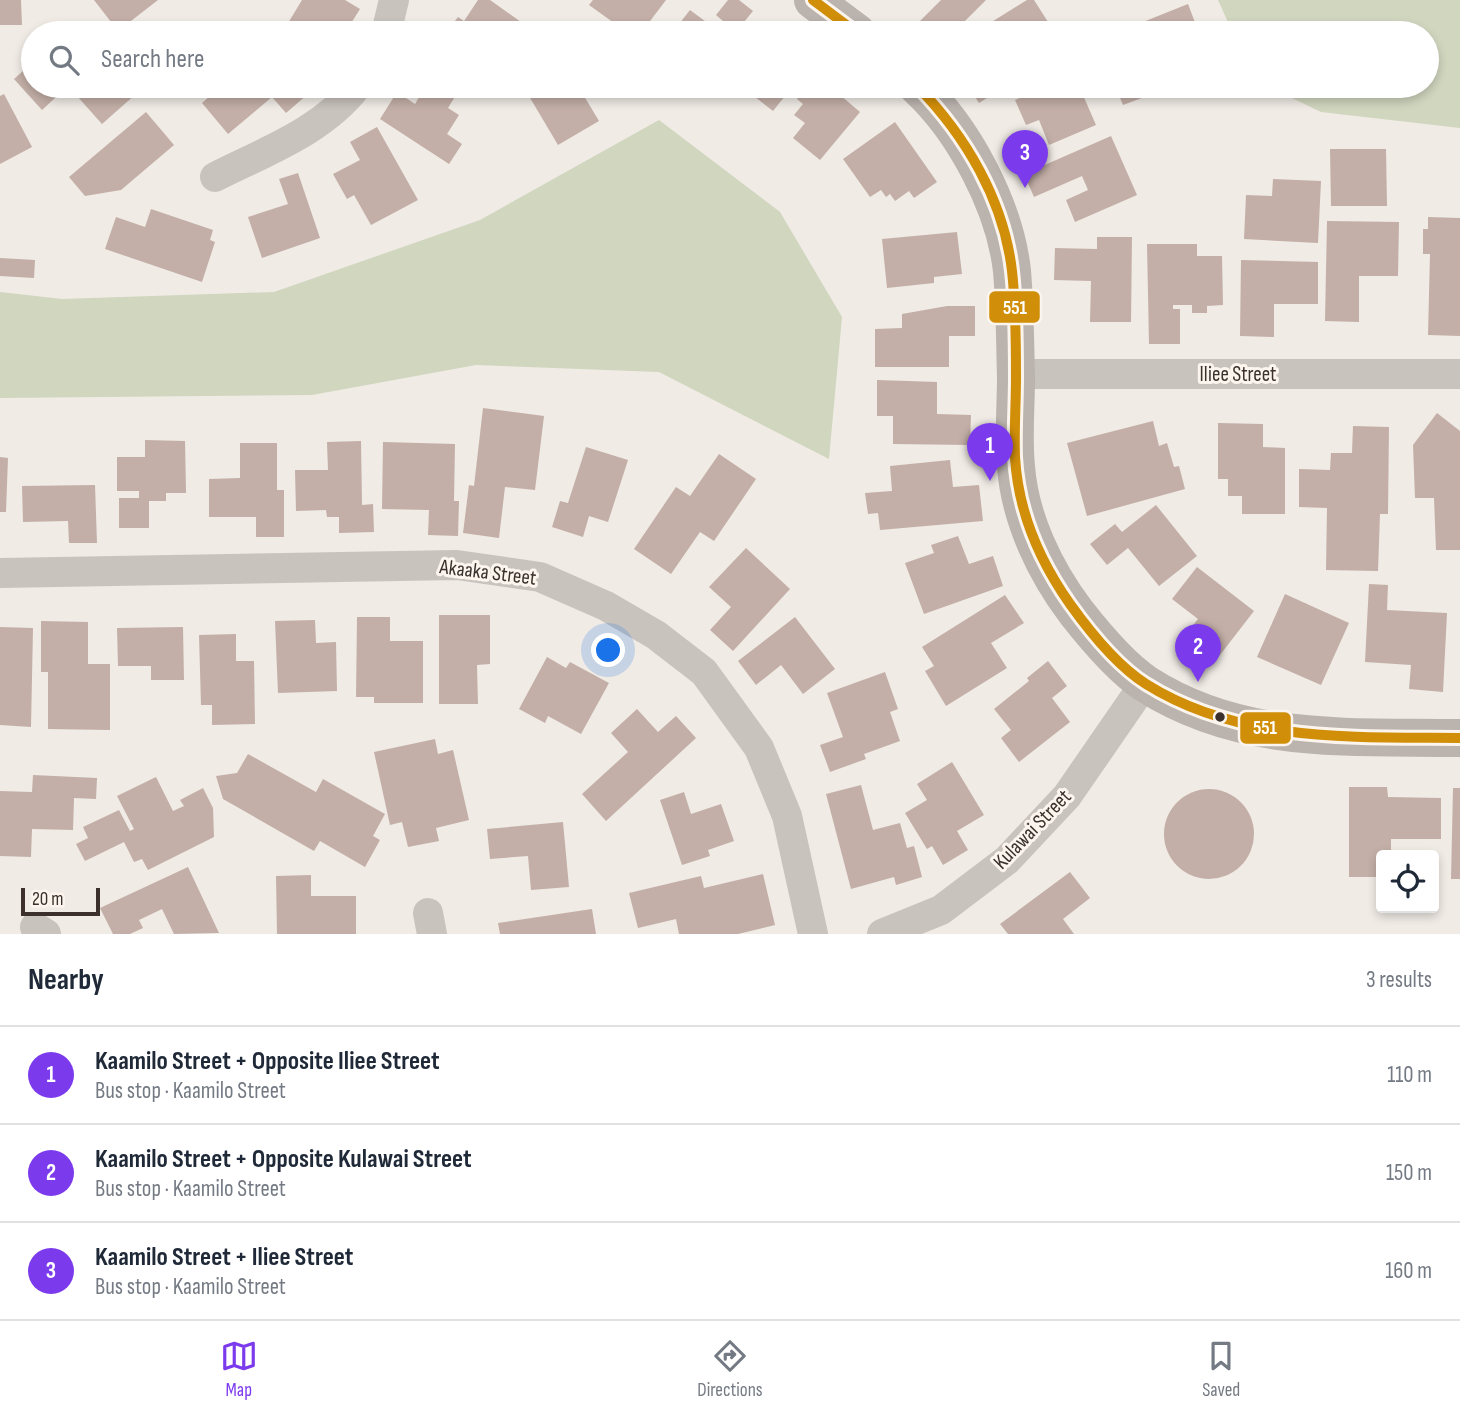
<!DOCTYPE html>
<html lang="en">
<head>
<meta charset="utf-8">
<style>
  :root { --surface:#fff; --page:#f2f2f3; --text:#1f2937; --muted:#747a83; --line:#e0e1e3; --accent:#7c3aed }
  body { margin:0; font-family:"Sofia Sans Condensed",sans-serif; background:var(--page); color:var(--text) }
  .controls { position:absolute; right:21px; bottom:21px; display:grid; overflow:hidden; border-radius:7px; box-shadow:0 4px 10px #0003 }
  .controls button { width:63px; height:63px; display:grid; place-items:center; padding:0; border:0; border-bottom:2px solid var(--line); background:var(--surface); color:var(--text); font:35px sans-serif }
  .scale { position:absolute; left:21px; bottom:18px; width:79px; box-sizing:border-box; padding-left:7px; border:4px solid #3b302b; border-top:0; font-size:19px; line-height:24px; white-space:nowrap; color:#3b302b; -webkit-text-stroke:5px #fbf5ee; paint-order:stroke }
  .you { position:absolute; left:609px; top:651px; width:24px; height:24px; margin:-18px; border:5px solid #fff; border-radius:50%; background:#1a73e8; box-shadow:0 0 0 10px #1a73e833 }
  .badge { display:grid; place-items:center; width:46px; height:46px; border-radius:50%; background:var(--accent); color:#fff; font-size:23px; font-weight:700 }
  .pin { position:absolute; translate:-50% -58px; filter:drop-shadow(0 2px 4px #0008) }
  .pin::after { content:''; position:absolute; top:37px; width:24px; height:21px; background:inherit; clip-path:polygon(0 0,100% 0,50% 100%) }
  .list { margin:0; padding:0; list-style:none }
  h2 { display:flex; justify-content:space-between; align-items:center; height:91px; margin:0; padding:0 28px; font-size:30px }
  h2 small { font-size:23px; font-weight:400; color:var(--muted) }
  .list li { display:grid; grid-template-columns:46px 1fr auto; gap:21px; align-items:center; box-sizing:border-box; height:98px; padding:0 28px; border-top:2px solid var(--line) }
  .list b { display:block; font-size:26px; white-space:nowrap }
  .list p { margin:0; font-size:23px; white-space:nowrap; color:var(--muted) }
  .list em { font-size:23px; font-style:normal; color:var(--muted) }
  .icon { flex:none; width:38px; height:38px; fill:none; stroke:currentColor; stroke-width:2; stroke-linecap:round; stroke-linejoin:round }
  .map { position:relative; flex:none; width:1460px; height:934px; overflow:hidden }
  .search { position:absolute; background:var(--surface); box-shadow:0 4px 10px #0003; left:21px; right:21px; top:21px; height:77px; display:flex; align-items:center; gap:18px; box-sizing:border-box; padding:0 24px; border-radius:38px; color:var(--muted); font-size:26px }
  .sheet { height:385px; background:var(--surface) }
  nav { display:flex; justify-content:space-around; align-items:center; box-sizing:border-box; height:98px; border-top:2px solid var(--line); background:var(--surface); font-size:19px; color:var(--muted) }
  nav a { display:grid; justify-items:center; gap:4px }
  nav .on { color:var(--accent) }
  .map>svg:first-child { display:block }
</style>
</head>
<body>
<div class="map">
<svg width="1460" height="934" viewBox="0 0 1460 934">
  <rect width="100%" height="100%" fill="#f0ebe5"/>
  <g fill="#d1d6bf">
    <polygon points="1218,0 1460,0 1460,128 1321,112 1267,86 1427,86 1427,33 1233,33"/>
    <polygon points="659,120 780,212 842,317 829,459 659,372 476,365 312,395 0,398 0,292 62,299 274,292 480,220"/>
  </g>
  <g fill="#c3afa7">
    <polygon points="0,0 21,0 22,25 0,25"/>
    <polygon points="94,0 158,0 118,31"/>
    <polygon points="302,0 345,0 360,9 345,33 282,33"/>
    <polygon points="478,0 490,0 528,27 524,33 446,33 458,17 464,21"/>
    <polygon points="593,0 666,0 641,33 628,33 589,5"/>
    <polygon points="728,0 739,0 753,11 735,33 672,33 690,10 717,30 723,21 716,15"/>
    <polygon points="941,0 986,0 953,33 915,33 911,30"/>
    <polygon points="1027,0 1034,0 1055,33 974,33"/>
    <polygon points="1188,4 1199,33 1124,33 1123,30"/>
    <polygon points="33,62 33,86 145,86 102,124 68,86 42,110 14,79"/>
    <polygon points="215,86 301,86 308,94 286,113 272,97 228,134 202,103 218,89"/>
    <polygon points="426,86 442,86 456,95 448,108 459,115 447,134 462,144 449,164 380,119 397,92 415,104"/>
    <polygon points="523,86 578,86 599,121 558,145"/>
    <polygon points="741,86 793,86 773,111"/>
    <polygon points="808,86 841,86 845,89 840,95 860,112 820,160 793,138 805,123 794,115 803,104 797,99"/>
    <polygon points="968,86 1006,86 979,103"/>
    <polygon points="1050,86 1079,86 1096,125 1049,145 1039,120 1026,125 1015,100"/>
    <polygon points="1115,86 1174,86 1123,105"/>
    <polygon points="4,94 32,147 0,164 0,96"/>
    <polygon points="146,112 174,145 121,190 85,196 69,177"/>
    <polygon points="895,122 937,182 914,198 909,191 895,201 890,194 886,197 881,190 870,197 843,159"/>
    <polygon points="377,127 418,200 371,225 354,195 347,199 333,174 360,160 350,142"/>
    <polygon points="1111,136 1137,195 1075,222 1066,200 1088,190 1082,176 1034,197 1024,174"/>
    <polygon points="1330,149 1386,149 1387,206 1331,206"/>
    <polygon points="298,173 320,238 262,258 248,217 288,204 279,179"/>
    <polygon points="1273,179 1321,181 1318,243 1244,239 1246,195 1272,196"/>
    <polygon points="151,209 213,230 210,240 215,242 202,282 105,249 116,217 145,227"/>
    <polygon points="1428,217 1460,218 1460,336 1428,335 1430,254 1423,254 1423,229 1428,229"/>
    <polygon points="1327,221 1399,222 1398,276 1359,276 1359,322 1325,321"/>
    <polygon points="957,232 962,274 934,277 934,283 887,288 882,239"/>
    <polygon points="1097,237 1132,237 1131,322 1090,322 1091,281 1054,280 1055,248 1097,249"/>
    <polygon points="1147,244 1197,244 1197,256 1222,256 1223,305 1207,306 1207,313 1192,313 1192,305 1173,305 1173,309 1180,309 1180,344 1149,344"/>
    <polygon points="0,258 35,260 34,278 0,276"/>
    <polygon points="1241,260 1318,262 1318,304 1274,304 1274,337 1240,336"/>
    <polygon points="947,306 975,306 975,336 949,336 949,367 875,367 875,329 902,328 902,314"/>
    <polygon points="877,380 937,382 937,414 971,415 970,445 893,444 893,416 877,416"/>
    <polygon points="483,408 544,416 535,490 505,487 499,538 463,533 469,485 474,486"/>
    <polygon points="1437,413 1460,431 1460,550 1436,550 1434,498 1415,498 1413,445"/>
    <polygon points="1153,421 1159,446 1167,443 1174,467 1179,466 1185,489 1087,516 1067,443"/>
    <polygon points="1218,423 1263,424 1263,447 1285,448 1285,514 1242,514 1242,496 1228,496 1228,479 1218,479"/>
    <polygon points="1353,426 1389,427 1388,514 1380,514 1378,571 1326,570 1327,508 1299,507 1299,469 1330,470 1331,453 1352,453"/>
    <polygon points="145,440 185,441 186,493 166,493 166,501 149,501 149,528 119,528 119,498 139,498 139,491 117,491 117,457 145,457"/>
    <polygon points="361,441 362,505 373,504 374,532 339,533 339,517 327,517 326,510 296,511 295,470 328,470 327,442"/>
    <polygon points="383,442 455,444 454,501 459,501 458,536 428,535 429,510 382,509"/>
    <polygon points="240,443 277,443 277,490 284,490 284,537 256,537 256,517 209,517 209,479 240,478"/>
    <polygon points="586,447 628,460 608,522 589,516 583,537 552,527 560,501 568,503"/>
    <polygon points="719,454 756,479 714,541 700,532 671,574 634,549 676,487 690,496"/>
    <polygon points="0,457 8,458 6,512 0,512"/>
    <polygon points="950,460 953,487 979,485 983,521 880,530 878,513 868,514 865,493 892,491 890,466"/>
    <polygon points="95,485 97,543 69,543 68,521 23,522 22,486"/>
    <polygon points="1156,505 1197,556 1159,586 1128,548 1107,565 1090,544 1115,524 1122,532"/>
    <polygon points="958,536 969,564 993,556 1003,586 924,614 905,563 934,553 931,545"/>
    <polygon points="746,548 790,589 733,651 710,630 731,607 709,587"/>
    <polygon points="1197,567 1254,611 1213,664 1182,639 1198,619 1172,599"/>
    <polygon points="1369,584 1388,585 1387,610 1447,613 1443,692 1409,689 1411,665 1365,662"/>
    <polygon points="1285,594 1349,623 1321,685 1257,657"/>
    <polygon points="1005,595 1024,623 991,643 1007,668 946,706 925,671 934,666 922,647"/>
    <polygon points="439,615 490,615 490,664 477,665 478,704 439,704"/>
    <polygon points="357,617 390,617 390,641 423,641 423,703 374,703 374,697 356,697"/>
    <polygon points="795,617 835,669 803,694 781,665 756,685 738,661"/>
    <polygon points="315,620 316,643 336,642 337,691 278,693 275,621"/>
    <polygon points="41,621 88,622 88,664 110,664 110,730 48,729 48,672 41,672"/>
    <polygon points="0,627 33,628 31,727 0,725"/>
    <polygon points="183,627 184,680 151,680 151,666 118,666 117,628"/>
    <polygon points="236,634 236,661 254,661 255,724 212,725 212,705 201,705 199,635"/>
    <polygon points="547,657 566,668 570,662 609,683 581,734 548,716 545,723 519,709"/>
    <polygon points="1048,661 1067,686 1052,698 1070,722 1019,762 1001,738 1011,730 994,709 1029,681 1027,678"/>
    <polygon points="885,672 898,709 890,712 900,741 864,754 866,759 830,772 820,745 843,737 827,693"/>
    <polygon points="637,709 658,732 676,716 696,738 606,821 582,794 628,752 611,733"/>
    <polygon points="435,739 438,754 453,750 469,820 436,828 439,841 408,847 402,822 390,825 374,752"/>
    <polygon points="248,754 316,792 323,779 385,814 373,836 380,840 365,867 320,841 314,851 223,799 216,776 237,773"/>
    <polygon points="952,762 984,815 957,831 968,850 943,865 932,846 927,849 905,813 927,800 917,784"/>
    <polygon points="33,775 97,778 96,799 74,798 73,830 32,829 31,857 0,856 0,791 32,792"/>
    <polygon points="156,777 173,811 184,806 180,800 203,788 213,808 214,837 148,870 142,859 134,862 124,842 85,861 76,844 88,838 83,827 119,810 130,831 134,829 117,796"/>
    <polygon points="861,785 873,830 900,823 907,848 914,846 922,877 896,885 894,877 851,889 826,794"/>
    <polygon points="1349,787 1387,787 1388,797 1441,798 1441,839 1391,839 1391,855 1381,855 1381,877 1349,877"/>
    <polygon points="1453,788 1460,788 1460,879 1451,879"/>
    <circle cx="1209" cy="834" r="45"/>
    <polygon points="684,792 691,814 721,804 734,841 708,850 710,856 682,865 660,800"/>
    <polygon points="563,822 569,887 531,890 528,856 490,859 487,829"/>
    <polygon points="188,867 219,933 174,934 162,909 139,920 143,928 130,934 113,934 100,908"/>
    <polygon points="1070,872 1090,898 1063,919 1074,934 1008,934 1000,924"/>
    <polygon points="763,874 775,925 738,934 679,934 676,919 638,928 629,893 701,876 704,888"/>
    <polygon points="311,875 311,896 356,896 356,934 277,934 276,876"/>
    <polygon points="592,909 596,934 500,934 498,923"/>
  </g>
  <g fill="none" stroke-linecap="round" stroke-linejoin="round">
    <g stroke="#c9c3be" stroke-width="30">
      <polyline points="386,33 394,0"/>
      <path d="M215,177C264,152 323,131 357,86"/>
      <polyline points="1016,374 1460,374"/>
      <polyline points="0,573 457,565 540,577 606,606 656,635 704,672 759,748 787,816 813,934"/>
      <polyline points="428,913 432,934"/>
      <polyline points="35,927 46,934"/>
      <polyline points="882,934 941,910 1007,860 1067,796 1145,683"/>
    </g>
    <g stroke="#bab3ae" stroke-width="38">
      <polyline points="813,0 857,33"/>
      <path d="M917,86C964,129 1005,207 1012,271C1015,306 1015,342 1016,377C1016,407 1013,437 1016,467C1020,519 1045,571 1076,612C1094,635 1122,668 1146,684C1243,746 1350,736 1460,738"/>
    </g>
    <g stroke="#fbf5ee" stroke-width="16">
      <g id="bus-1">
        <polyline points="813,0 857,33"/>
        <path d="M917,86C966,136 1004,201 1012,271C1016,306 1016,342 1016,377C1016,404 1014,430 1015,457C1018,510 1039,560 1070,604C1090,632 1116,665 1146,684C1240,743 1354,737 1460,738"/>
      </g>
    </g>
    <use href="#bus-1" stroke="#d18e09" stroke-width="10"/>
  </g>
  <circle fill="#3b302b" stroke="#fbf5ee" stroke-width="2.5" cx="1220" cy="717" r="6"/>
  <g text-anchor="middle" stroke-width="6" stroke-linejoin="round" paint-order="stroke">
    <g font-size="21" fill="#3b302b" stroke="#fbf5ee">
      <text x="1238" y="381">Iliee Street</text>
      <text transform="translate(488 572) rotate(7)" y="7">Akaaka Street</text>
      <text transform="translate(1032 829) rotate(-46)" y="7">Kulawai Street</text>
    </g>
  </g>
  <g stroke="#fbf5ee" stroke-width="2.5">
    <rect x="988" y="290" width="53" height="34" rx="7" fill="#d18e09"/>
    <rect x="1239" y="711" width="53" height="34" rx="7" fill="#d18e09"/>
  </g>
  <g font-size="19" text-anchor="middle" font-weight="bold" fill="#fff">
    <text x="1015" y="314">551</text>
    <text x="1265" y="734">551</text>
  </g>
</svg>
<div class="controls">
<button><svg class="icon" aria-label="locate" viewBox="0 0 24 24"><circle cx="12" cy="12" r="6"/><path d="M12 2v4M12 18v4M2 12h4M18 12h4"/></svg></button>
</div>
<div class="scale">20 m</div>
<div class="you"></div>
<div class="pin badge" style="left:990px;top:481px">1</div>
<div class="pin badge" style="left:1198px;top:682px">2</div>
<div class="pin badge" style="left:1025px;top:188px">3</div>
<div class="search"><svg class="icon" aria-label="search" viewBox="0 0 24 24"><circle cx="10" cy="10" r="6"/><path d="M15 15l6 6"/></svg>Search here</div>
</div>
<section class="sheet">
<h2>Nearby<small>3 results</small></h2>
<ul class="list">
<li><span class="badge">1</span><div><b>Kaamilo Street + Opposite Iliee Street</b><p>Bus stop · Kaamilo Street</p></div><em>110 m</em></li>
<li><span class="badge">2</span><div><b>Kaamilo Street + Opposite Kulawai Street</b><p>Bus stop · Kaamilo Street</p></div><em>150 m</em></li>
<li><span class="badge">3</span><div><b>Kaamilo Street + Iliee Street</b><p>Bus stop · Kaamilo Street</p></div><em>160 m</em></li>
</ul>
</section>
<nav>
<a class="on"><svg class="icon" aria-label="map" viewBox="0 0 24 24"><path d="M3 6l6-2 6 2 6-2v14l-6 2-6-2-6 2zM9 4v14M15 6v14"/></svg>Map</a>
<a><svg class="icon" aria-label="directions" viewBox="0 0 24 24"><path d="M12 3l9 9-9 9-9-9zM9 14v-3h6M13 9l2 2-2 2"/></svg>Directions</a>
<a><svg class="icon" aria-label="saved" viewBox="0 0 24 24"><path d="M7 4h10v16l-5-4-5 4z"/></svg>Saved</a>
</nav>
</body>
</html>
